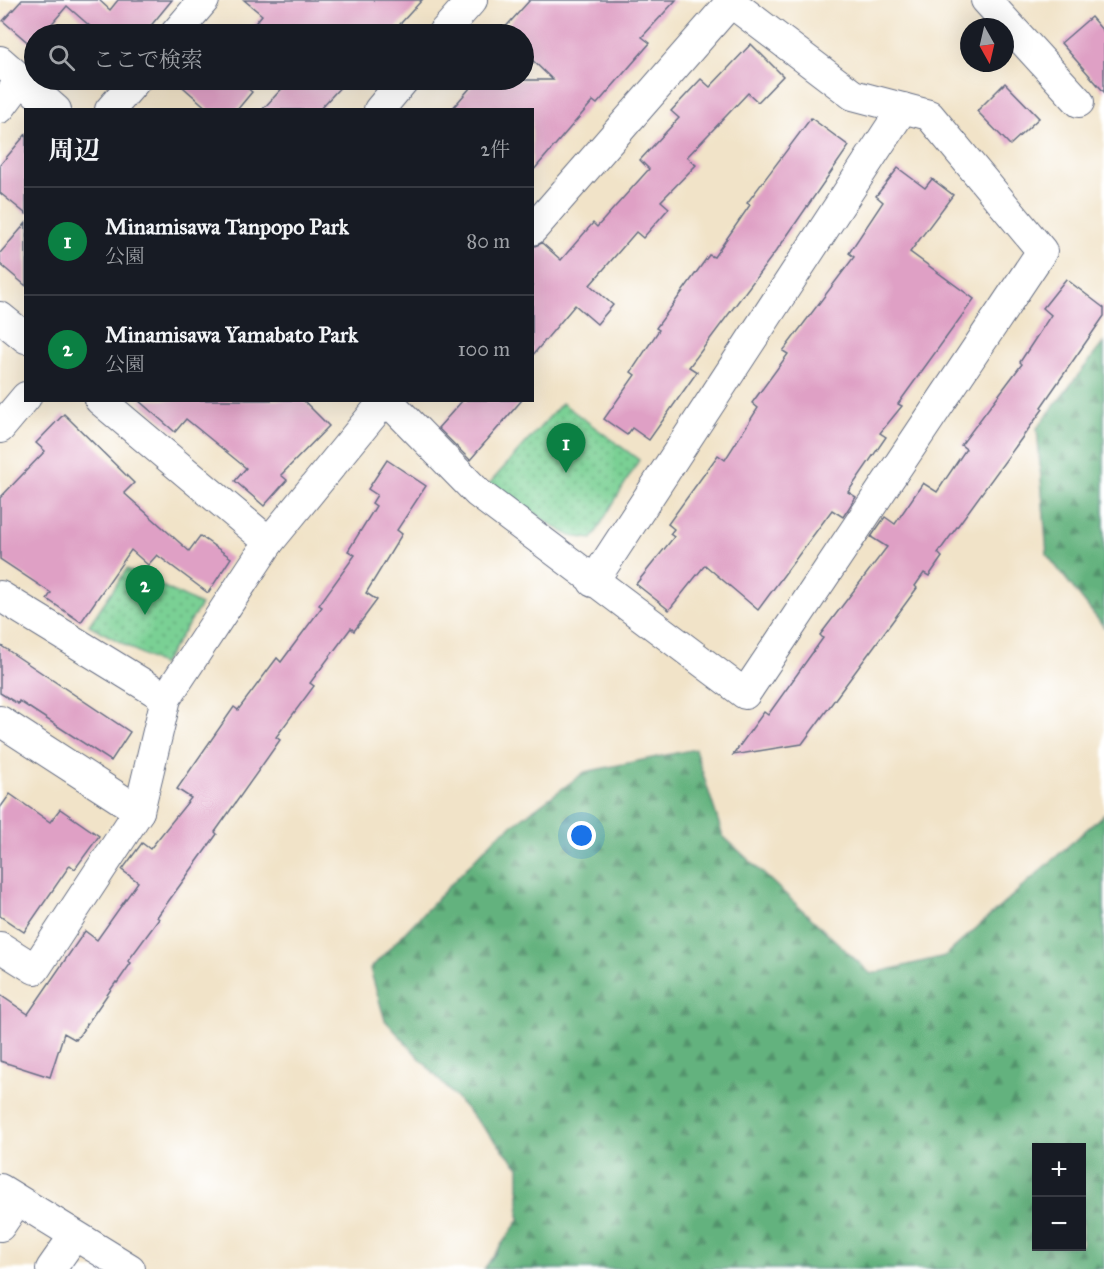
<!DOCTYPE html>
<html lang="ja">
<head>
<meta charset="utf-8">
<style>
  :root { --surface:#171b24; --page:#20242c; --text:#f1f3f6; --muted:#9ea1a6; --line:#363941; --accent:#0b8043 }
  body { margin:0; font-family:"IM FELL Great Primer","Noto Serif JP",serif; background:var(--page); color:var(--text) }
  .controls { position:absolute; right:18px; bottom:18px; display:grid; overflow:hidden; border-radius:0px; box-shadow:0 6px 24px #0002 }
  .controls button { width:54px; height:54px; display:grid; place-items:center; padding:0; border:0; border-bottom:2px solid var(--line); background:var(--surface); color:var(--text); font:30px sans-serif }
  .compass { position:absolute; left:960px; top:18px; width:54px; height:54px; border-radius:50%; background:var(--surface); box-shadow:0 6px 24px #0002; rotate:172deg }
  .you { position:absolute; left:582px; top:836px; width:21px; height:21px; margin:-15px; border:4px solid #fff; border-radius:50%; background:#1a73e8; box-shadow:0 0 0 9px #1a73e833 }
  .badge { display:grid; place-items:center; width:39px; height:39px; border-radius:50%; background:var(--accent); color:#fff; font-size:20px; font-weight:700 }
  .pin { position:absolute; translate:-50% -50px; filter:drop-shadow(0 2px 3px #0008) }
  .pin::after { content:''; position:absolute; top:32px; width:21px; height:18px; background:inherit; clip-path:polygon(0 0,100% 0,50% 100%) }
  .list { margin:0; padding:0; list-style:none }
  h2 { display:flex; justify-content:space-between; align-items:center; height:78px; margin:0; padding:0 24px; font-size:26px }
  h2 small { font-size:20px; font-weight:400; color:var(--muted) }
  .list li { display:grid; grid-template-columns:39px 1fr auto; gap:18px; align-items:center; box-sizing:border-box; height:108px; padding:0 24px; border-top:2px solid var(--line) }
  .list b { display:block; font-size:22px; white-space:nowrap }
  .list p { margin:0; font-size:20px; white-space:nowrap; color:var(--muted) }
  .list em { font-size:20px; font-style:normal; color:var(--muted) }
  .icon { flex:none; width:33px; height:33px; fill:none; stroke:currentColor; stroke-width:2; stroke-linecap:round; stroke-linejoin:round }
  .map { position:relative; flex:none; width:1104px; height:1269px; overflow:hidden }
  .search { position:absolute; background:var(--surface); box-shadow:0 6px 24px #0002; left:24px; top:24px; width:510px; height:66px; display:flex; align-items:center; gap:15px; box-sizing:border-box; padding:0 21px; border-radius:33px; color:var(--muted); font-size:22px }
  .panel { position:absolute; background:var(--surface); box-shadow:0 6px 24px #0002; left:24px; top:108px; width:510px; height:294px; border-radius:0px }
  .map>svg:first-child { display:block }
</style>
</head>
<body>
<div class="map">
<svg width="1104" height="1269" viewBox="0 0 1104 1269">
  <defs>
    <pattern id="forest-firs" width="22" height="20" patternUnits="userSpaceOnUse" patternTransform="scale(1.5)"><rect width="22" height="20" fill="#63b27e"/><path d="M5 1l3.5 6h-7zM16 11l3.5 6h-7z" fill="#51916a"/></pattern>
    <pattern id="park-dots" width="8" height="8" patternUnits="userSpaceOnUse" patternTransform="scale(1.5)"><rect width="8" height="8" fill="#7ad094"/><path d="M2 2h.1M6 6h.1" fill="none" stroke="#63a97c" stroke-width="1.8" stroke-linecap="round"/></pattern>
  </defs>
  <rect width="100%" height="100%" fill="#fff"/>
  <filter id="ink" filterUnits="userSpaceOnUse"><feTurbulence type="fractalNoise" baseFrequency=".0167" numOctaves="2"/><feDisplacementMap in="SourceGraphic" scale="12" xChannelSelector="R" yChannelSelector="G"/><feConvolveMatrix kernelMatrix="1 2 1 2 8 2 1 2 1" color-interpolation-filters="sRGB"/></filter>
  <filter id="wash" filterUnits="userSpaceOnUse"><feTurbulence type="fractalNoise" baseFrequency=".008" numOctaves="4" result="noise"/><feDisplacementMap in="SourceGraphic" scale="24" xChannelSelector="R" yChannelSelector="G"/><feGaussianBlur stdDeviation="1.35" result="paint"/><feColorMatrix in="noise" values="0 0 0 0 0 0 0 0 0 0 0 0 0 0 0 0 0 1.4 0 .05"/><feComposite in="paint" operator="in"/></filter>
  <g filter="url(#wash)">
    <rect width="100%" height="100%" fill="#f1e3c8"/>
    <g fill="url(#forest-firs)" stroke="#3f706e" stroke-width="1.5" fill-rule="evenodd">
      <polygon points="1104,342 1104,627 1047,555 1037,428"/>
      <path d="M695,749L723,836L871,974L945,956L1104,814V1269H484L519,1220V1167L385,1020L370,969L495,838L585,772ZM1036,1148H1082V1246H1036Z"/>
    </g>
    <g fill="url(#park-dots)" stroke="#4a8079" stroke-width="1.5">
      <polygon points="562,403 639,460 592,539 570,536 488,485"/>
      <polygon points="127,569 201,605 162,665 89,625"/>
    </g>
    <g id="blocks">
      <g fill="#dfa0c5">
        <polygon points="22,0 99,0 110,10 118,0 172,0 144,34 99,34 67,6 43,34 34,34 32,46 3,21"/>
        <polygon points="244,0 422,0 391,34 261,34 252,27 262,15"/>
        <polygon points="530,0 676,0 642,37 650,43 597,104 593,101 532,172 532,110 451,110 477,80 553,80 524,52 524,34 504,34 501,32"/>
        <polygon points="1091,17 1104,32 1104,92 1061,43"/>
        <polygon points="751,44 783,76 758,102 748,93 687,157 696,165 661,201 669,208 643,238 636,232 590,285 613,305 597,324 575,305 532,356 532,247 542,243 561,260 593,223 597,227 649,169 640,160 679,118 671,111 701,79 710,87"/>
        <polygon points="175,80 238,80 252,92 237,110 209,110"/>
        <polygon points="290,80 347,80 319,110 262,110"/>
        <polygon points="1005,83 1039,118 1010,145 977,111"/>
        <polygon points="811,118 849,146 782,243 689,367 697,372 649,440 632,428 627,435 604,419 635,375 631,372 659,330 656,328 709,255 714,257 750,205 747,203"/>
        <polygon points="26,134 26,214 0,193 0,165"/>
        <polygon points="898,168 925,188 932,179 953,195 910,252 974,299 898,404 902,406 880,433 886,437 848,492 856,497 843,517 832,510 758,610 705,565 669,610 636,584 674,537 670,534 674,529 668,524 718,455 725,460 758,408 752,403 788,354 783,351 854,257 849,253 883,202 876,196"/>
        <polygon points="26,223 26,286 0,264 0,253"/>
        <polygon points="1066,279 1104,308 1104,316 1041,407 1043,409 938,553 942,557 929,576 924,573 915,586 917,588 802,744 733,755 764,712 768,715 823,638 820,635 887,547 871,537 885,517 895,524 923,483 937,492 966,449 961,445 1022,364 1020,362 1051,315 1043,308"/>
        <polygon points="138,400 303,400 329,426 281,475 287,480 264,506 235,481 246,468 186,419 175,432"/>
        <polygon points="463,400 522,400 470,460 438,428"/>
        <polygon points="64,414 134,483 124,493 189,551 200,536 231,558 208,593 157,555 148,565 131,550 81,622 47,599 51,593 0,559 0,498 45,451 36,443"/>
        <polygon points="387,460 426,486 397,530 402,534 366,593 377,600 354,631 351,628 310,683 314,686 276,737 280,740 215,832 217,834 157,917 159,919 128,961 131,963 117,983 116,982 76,1040 64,1033 50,1077 0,1061 0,995 28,1014 85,931 97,940 138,882 122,870 142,843 150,849 191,798 177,789 234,707 238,710 277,658 281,662 322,607 319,605 355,555 348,551 376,506 372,503 377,495 368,489"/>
        <polygon points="0,645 130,732 111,761 19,701 18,704 0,693"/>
        <polygon points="10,794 50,822 60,809 99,836 75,869 70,865 24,932 0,916 0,808"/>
      </g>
    </g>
  </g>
  <g filter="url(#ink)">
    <use href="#blocks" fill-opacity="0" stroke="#666e83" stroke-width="1.5"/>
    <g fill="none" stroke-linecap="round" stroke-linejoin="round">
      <g stroke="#666e83" stroke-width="32">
        <g id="minor">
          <polyline points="986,0 1079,102"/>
          <polyline points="175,34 204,0"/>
          <polyline points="442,34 472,0"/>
          <polyline points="0,61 56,110"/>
          <polyline points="0,108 21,80"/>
          <polyline points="110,110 136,80"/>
          <polyline points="379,110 404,80"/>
          <polyline points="532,230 731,2"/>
          <polyline points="0,317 26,338"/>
          <polyline points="100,400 269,542"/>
          <polyline points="387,400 478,493 745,694 1042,251 929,115 853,95 728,0"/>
          <polyline points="0,428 26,397"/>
          <polyline points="593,582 903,108"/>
          <polyline points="0,596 166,698"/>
          <polyline points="0,721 139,811"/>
          <polyline points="0,947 35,969 139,811 166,698 269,542 385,400"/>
          <polyline points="0,1189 130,1269"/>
          <polyline points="0,1226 17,1201"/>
          <polyline points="51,1269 74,1236"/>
        </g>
      </g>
      <use href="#minor" stroke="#fff" stroke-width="30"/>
    </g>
  </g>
</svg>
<div class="controls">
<button>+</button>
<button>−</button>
</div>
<svg class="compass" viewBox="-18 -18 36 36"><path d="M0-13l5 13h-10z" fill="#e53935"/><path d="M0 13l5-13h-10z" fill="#9ea1a6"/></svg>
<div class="you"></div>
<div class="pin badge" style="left:566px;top:473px">1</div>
<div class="pin badge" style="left:145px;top:615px">2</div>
<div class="search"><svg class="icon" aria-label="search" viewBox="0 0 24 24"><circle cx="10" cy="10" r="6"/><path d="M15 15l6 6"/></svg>ここで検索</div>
<section class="panel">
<h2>周辺<small>2件</small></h2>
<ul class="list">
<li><span class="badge">1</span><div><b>Minamisawa Tanpopo Park</b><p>公園</p></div><em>80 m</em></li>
<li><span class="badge">2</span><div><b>Minamisawa Yamabato Park</b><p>公園</p></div><em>100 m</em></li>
</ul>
</section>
</div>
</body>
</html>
